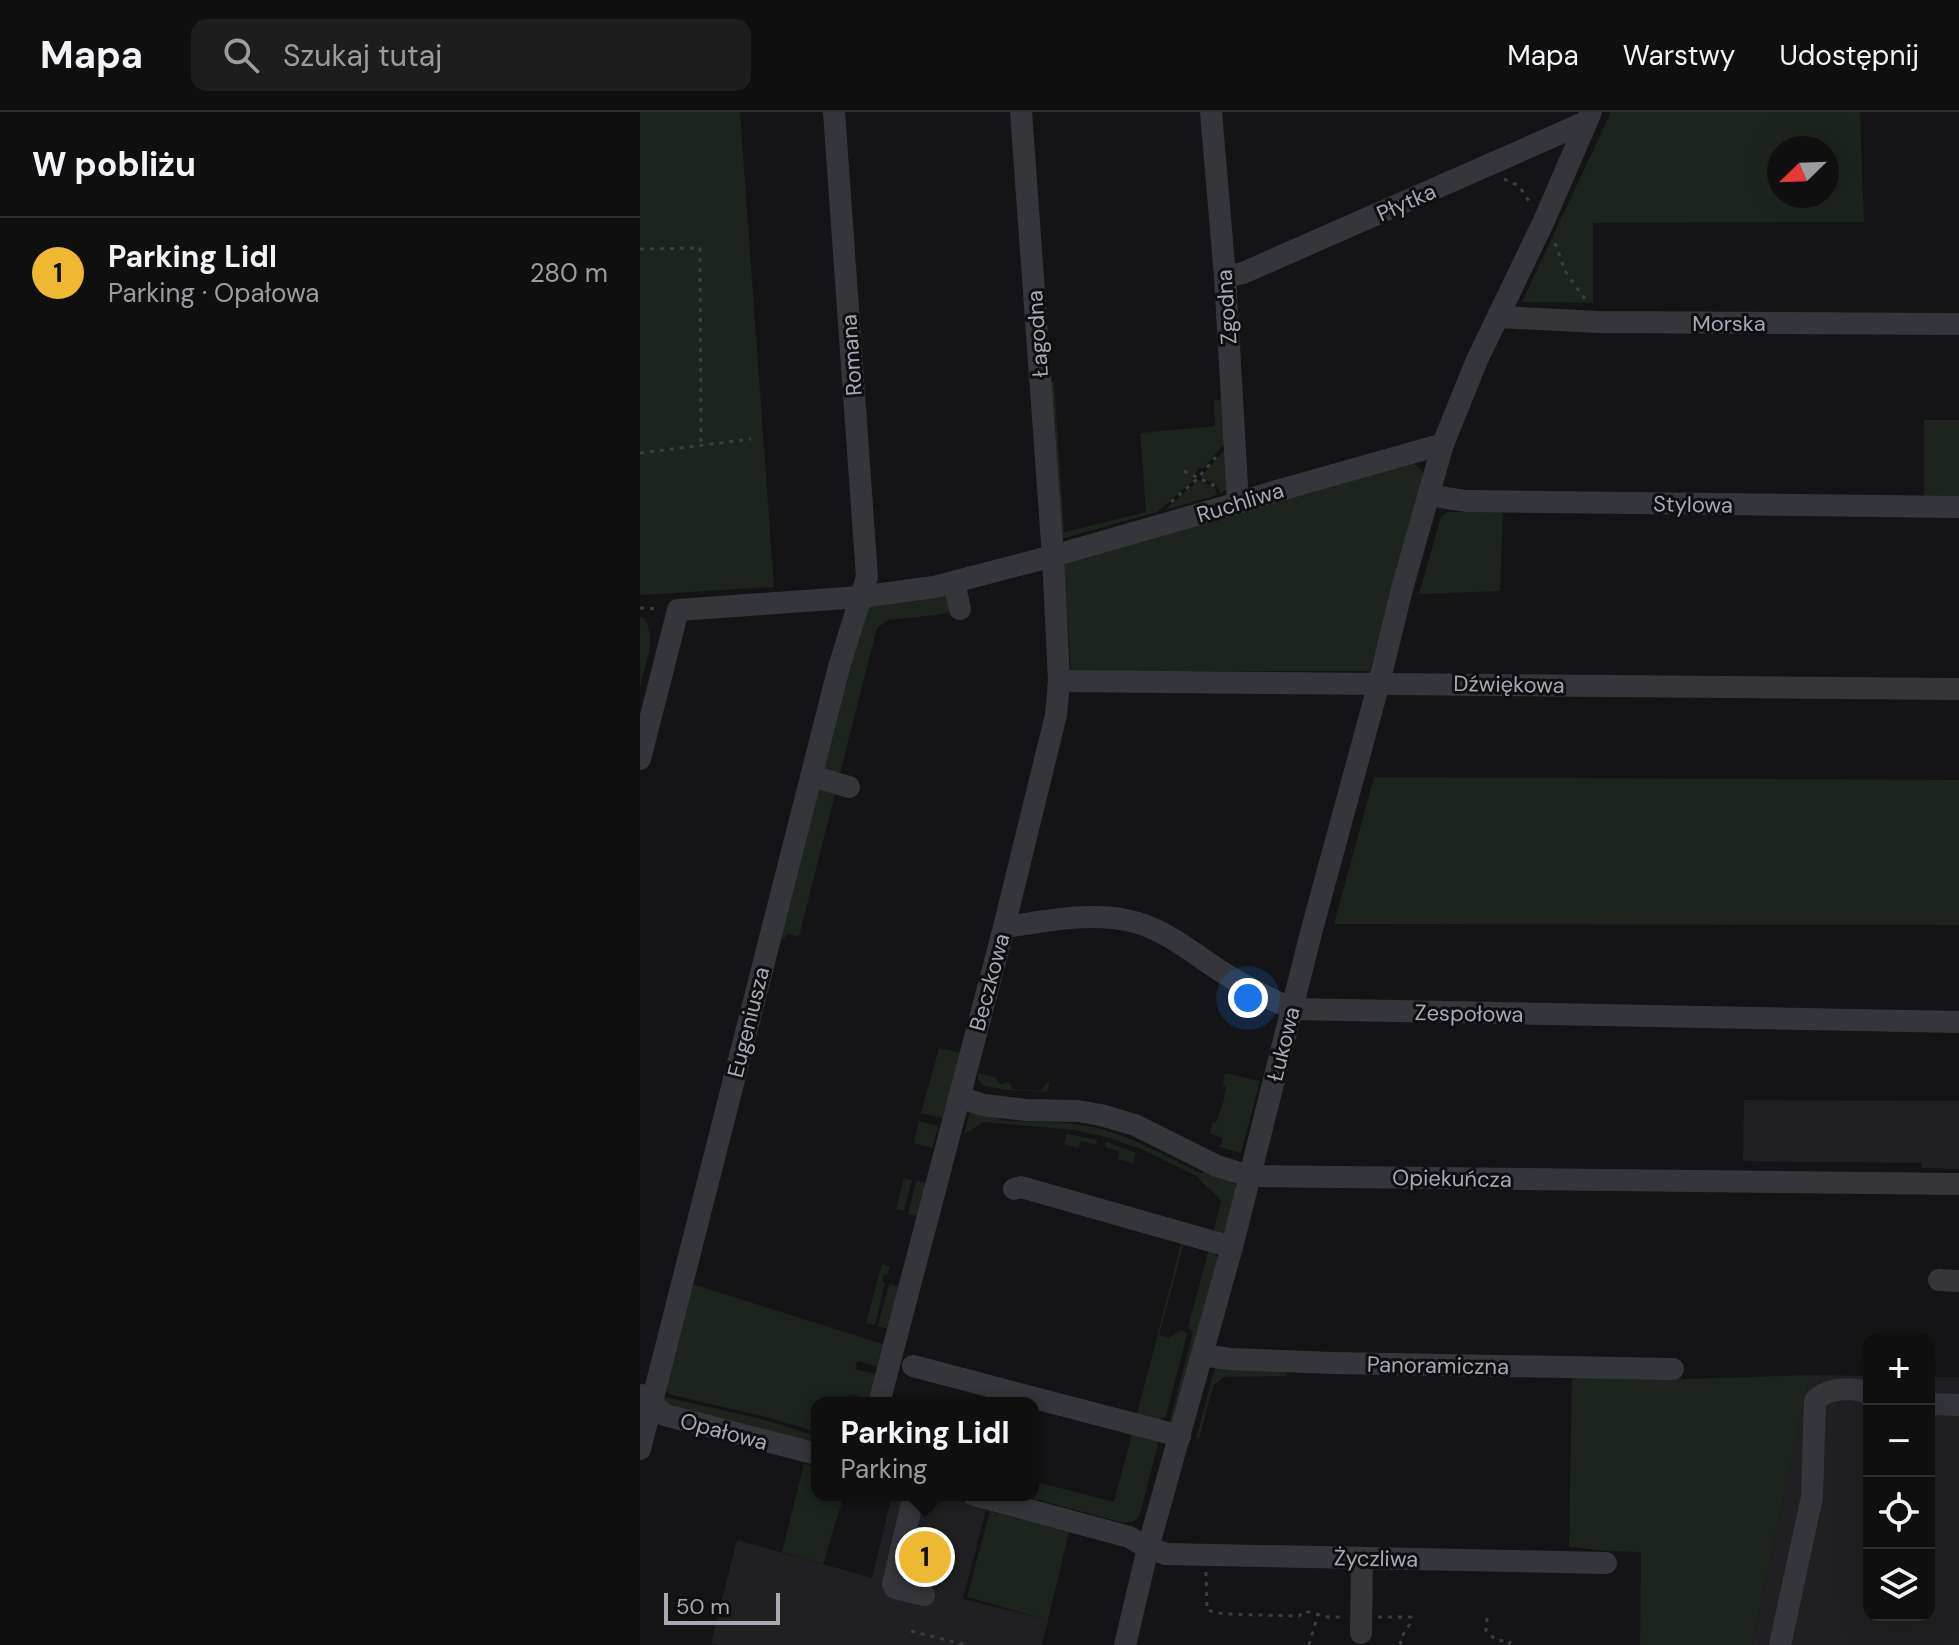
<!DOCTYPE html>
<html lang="pl">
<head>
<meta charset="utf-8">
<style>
  :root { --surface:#0f0f10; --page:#1d1d1e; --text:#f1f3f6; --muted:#9b9c9f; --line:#2f2f30; --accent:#efb833 }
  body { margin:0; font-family:"DM Sans",sans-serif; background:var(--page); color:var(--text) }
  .controls { position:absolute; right:24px; bottom:24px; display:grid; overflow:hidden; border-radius:16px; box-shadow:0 8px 32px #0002 }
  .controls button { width:72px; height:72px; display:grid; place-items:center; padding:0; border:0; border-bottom:2px solid var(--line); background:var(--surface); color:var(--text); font:40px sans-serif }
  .compass { position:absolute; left:1127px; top:24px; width:72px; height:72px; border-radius:50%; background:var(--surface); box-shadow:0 8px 32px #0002; rotate:247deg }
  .scale { position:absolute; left:24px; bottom:20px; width:116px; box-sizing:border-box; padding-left:8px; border:4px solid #a6aab6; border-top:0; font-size:22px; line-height:28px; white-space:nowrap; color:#a6aab6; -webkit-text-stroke:6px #0f0f11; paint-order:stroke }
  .you { position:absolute; left:608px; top:886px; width:28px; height:28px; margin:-20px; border:6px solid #fff; border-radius:50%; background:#1a73e8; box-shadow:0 0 0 12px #1a73e833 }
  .badge { display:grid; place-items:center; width:52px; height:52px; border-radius:50%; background:var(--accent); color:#111; font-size:26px; font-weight:700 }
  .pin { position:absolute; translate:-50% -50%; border:4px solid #fff; box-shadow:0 2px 8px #0006 }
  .popup { position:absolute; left:171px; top:1285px; width:228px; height:104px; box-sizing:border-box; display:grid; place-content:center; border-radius:16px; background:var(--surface); filter:drop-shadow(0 2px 6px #0005); font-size:26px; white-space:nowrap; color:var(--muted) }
  .popup b { font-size:30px; color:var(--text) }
  .popup::after { content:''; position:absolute; left:50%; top:100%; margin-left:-16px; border:16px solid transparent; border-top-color:var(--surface) }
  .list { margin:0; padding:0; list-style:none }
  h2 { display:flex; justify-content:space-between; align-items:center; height:104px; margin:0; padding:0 32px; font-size:34px }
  h2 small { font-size:26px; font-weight:400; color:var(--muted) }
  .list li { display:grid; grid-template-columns:52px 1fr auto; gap:24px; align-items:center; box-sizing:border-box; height:112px; padding:0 32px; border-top:2px solid var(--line) }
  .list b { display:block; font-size:30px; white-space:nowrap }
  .list p { margin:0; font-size:26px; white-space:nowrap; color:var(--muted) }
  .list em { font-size:26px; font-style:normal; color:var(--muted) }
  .icon { flex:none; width:44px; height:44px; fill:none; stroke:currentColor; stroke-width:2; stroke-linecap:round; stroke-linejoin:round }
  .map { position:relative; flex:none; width:1319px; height:1533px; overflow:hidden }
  header { display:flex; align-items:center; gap:48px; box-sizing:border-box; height:112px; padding:0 40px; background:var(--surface); border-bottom:2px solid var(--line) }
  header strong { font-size:38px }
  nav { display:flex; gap:44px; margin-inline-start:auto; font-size:28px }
  .search { width:560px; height:72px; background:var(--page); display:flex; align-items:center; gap:20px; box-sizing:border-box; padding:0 28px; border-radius:16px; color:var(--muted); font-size:30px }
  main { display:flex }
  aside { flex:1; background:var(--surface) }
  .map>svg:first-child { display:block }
</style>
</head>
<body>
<header>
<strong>Mapa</strong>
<div class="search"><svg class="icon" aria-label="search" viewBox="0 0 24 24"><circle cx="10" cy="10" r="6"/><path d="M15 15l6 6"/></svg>Szukaj tutaj</div>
<nav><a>Mapa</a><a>Warstwy</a><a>Udostępnij</a></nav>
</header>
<main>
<aside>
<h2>W pobliżu<small></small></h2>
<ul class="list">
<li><span class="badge">1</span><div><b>Parking Lidl</b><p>Parking · Opałowa</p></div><em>280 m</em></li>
</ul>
</aside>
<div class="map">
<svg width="1319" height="1533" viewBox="0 0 1319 1533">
  <rect width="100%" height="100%" fill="#141416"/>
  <g fill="#202023">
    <polygon points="1104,988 1319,989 1319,1057 1282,1056 1282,1051 1103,1049"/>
    <polygon points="1170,1263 1229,1264 1229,1503 1289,1503 1289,1265 1319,1265 1319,1533 1112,1533"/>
    <polygon points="252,1383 306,1383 346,1398 323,1487 408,1508 402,1533 80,1533 71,1531 97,1428 232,1466"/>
  </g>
  <g fill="#1c241d" fill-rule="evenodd">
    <polygon points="0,0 100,0 134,475 0,483"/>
    <path d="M971,0H1220L1224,110L953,111V191L882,190ZM1187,36V84H1139V36Z"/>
    <polygon points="407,270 414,270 424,420 506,400 500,321 575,314 574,289 579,288 581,290 584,332 563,357 560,355 552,365 554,368 517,400 421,427"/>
    <rect x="1284" y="308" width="35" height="78"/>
    <polygon points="585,337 587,377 580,382 577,373 561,365"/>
    <polygon points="773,351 782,358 783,365 730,559 431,559 423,450"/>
    <polygon points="559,368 575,376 577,383 525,398"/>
    <polygon points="807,400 863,400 860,479 779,482 801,405"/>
    <polygon points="310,478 314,499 297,503 248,508 237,516 199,665 183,659 217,513 226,497 231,494"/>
    <path d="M0,505L4,506C17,527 5,552 0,575Z"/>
    <polygon points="734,665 1319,668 1319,813 694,812"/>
    <polygon points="176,676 195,682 159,824 147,822 145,828 140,826"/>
    <polygon points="299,936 323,941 302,1006 281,1001"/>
    <polygon points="338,961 355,965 360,972 364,972 366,970 371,972 372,977 400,979 410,968 407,980 369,978 344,974 338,967"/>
    <polygon points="585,961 620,969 601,1041 576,1034 582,1033 582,1026 570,1021 573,1010 576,1010 585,984 584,983 586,974 583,973"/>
    <path d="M330,999L354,1002L360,1008C387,1011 414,1008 441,1013C485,1020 521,1042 561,1061L570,1058L592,1067L597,1076L585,1120L572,1125L581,1089C575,1079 564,1075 558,1065L503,1038L470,1026L435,1018L344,1010L324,1022Z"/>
    <polygon points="279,1009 298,1014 292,1036 274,1031"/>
    <polygon points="427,1022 457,1028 456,1033 441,1029 439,1036 424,1032"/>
    <polygon points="466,1030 496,1041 493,1051 478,1047 480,1040 465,1035"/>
    <polygon points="264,1066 272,1068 264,1099 256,1097"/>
    <polygon points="276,1069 285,1071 289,1076 281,1105 268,1102"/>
    <polygon points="542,1129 544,1130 519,1223 528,1226 542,1218 547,1222 526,1304 519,1308 497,1302"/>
    <polygon points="569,1137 575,1141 578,1147 536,1308 529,1312 553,1220 548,1215"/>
    <polygon points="242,1152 250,1154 247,1163 244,1162 242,1169 245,1171 235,1213 226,1211"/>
    <polygon points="49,1171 243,1232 237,1254 217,1249 215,1257 235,1262 229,1287 209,1282 207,1290 209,1291 177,1291 177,1320 126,1305 28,1282 26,1276"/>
    <polygon points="249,1172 259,1175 248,1217 238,1214"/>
    <polygon points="576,1252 647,1257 646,1264 584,1265 573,1274 559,1327 556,1326"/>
    <polygon points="1170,1263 1112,1533 1000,1533 1001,1440 966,1439 929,1435 932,1264 1045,1267"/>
    <polygon points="21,1284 125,1308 177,1324 177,1337 28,1296"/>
    <path d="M493,1318L520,1325L499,1405C493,1411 488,1411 480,1410L381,1383H393V1369L474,1390Z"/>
    <polygon points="164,1352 177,1355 177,1383 204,1383 183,1452 142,1440"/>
    <polygon points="350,1399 429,1420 408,1508 327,1485"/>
  </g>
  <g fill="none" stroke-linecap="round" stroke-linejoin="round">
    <g stroke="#3b3d42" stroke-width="3" stroke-dasharray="4 6" stroke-linecap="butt">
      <polyline points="864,67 879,74 892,94"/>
      <polyline points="915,131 925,159 947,190"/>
      <polyline points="0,137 60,136 61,333"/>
      <polyline points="0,341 111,327"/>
      <polyline points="544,359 575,374 577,376"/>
      <polyline points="531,390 556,368 576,345"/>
      <polyline points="0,496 18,497"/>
      <polyline points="566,1460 567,1498 584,1502 659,1504 664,1499 688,1505 702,1505"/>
      <polyline points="738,1505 771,1505 770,1512 760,1527 761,1533"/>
      <polyline points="847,1506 846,1519 856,1528 870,1530 869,1533"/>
      <polyline points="271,1519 326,1533"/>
      <polyline points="669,1533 678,1502"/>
    </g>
    <g stroke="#35363b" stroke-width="22">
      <polyline points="571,0 585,165 598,391"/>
      <polyline points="585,165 603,161 946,10"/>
      <polyline points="859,205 958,210 1319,212"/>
      <polyline points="788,383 826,389 1319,395"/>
      <polyline points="314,471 320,497"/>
      <polyline points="419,569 1319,577"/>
      <polyline points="0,647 38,498 220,485 294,475 413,444 598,391 633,380 803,332"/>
      <polyline points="172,664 209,675"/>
      <path d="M364,815C403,810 446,800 486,808C523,815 551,840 582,860C604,874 628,886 652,897L1319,910"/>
      <polyline points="319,985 343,993 386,998 438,999 461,1003 495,1013 577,1054 610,1064 1319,1072"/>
      <polyline points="374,1077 381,1075 592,1135"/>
      <polyline points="1299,1168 1319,1169"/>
      <polyline points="562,1243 590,1247 693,1251 1033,1257"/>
      <polyline points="273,1254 540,1324"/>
      <polyline points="3,1283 25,1303 177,1342"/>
      <polyline points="239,1291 364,815 416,603 419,569 413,444 381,0"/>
      <polyline points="1289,1292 1319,1293"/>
      <polyline points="0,1337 199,555 227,465 194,0"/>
      <polyline points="274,1383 253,1472 255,1476 284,1483"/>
      <polyline points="334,1383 489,1425 508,1436 526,1442 966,1451"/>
      <polyline points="721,1521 722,1446"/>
      <polyline points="485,1533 508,1436 592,1135 672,817 739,571 762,477 803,332 837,248 903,111 951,0"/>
      <path d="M1140,1533L1172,1385L1175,1289C1186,1276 1215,1274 1229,1282"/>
    </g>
  </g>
  <g text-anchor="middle" stroke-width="6" stroke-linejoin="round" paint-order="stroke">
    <g font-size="22" fill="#a6aab6" stroke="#0f0f11">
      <text transform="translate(766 90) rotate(-24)" y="8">Płytka</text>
      <text transform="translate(586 195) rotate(-94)" y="8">Zgodna</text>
      <text x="1089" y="219">Morska</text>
      <text transform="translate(397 222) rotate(-94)" y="8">Łagodna</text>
      <text transform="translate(211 243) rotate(-94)" y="8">Romana</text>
      <text transform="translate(600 390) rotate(-17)" y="8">Ruchliwa</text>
      <text transform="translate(1053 392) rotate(1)" y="8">Stylowa</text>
      <text transform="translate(869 572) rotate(1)" y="8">Dźwiękowa</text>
      <text transform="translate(349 870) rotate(-75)" y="8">Beczkowa</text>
      <text transform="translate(829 901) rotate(1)" y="8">Zespołowa</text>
      <text transform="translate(108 910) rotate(-76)" y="8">Eugeniusza</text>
      <text transform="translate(643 932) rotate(-76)" y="8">Łukowa</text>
      <text transform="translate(812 1066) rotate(1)" y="8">Opiekuńcza</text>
      <text transform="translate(798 1253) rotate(1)" y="8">Panoramiczna</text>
      <text transform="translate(84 1319) rotate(15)" y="8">Opałowa</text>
      <text transform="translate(736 1446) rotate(1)" y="8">Życzliwa</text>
    </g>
  </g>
</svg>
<div class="controls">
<button>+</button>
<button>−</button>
<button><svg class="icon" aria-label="locate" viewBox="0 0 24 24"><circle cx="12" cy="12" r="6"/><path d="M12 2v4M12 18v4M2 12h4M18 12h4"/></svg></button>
<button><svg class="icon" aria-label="layers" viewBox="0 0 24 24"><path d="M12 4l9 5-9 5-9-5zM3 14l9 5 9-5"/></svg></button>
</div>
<svg class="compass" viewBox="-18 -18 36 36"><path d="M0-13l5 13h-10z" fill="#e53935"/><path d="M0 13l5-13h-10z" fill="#9b9c9f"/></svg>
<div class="scale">50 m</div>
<div class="you"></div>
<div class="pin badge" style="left:285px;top:1445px">1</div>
<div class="popup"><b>Parking Lidl</b>Parking</div>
</div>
</main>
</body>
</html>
